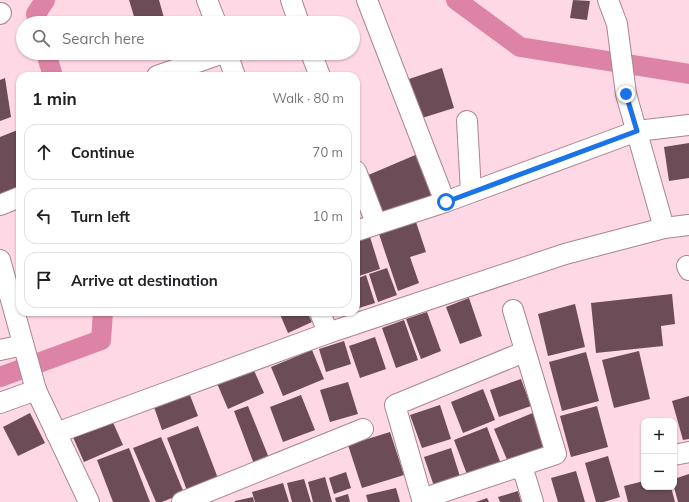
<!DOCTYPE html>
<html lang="en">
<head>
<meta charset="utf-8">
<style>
  :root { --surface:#fff; --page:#f6f6f6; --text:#202124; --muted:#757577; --line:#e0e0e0 }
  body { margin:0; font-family:Mulish,sans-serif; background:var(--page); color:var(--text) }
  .controls { position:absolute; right:12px; bottom:12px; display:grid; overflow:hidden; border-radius:8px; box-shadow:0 1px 3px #0004 }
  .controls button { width:36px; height:36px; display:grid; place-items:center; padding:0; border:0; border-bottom:1px solid var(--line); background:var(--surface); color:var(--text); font:20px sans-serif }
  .stop { position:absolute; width:12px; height:12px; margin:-9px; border:3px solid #1a73e8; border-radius:50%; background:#fff }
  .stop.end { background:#1a73e8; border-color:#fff; box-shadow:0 1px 4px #0008 }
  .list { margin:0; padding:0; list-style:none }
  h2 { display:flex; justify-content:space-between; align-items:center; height:52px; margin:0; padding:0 16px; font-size:17px }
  h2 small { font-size:13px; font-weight:400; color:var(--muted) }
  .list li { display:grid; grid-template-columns:26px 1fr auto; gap:12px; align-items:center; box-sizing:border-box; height:56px; margin:0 8px 8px; padding:0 8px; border:1px solid var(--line); border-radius:12px }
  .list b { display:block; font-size:15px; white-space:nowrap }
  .list em { font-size:13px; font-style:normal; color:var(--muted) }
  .icon { flex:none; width:22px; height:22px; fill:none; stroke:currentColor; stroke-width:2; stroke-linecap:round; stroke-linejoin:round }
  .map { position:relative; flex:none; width:689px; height:502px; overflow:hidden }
  .search { position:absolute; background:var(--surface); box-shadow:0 1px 3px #0004; left:16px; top:16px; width:344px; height:44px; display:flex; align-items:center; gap:10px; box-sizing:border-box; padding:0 14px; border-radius:22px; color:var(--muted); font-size:15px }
  .panel { position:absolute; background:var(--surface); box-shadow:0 1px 3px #0004; left:16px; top:72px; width:344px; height:244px; border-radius:12px }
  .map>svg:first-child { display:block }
</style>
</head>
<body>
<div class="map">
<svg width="689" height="502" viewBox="0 0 689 502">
  <rect width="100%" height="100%" fill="#fed8e4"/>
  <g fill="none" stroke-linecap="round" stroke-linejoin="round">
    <g stroke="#dd83a5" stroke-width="20">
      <polyline points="456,0 520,47 689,74"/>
      <polyline points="39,23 36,14 45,0"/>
      <polyline points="46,53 53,76"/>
      <polyline points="0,377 101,340 103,312"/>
    </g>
  </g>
  <g fill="#6b4c57">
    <polygon points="129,0 159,0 164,18 149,23 136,23"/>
    <polygon points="573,0 590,1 587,20 570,18"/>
    <polygon points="203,16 206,23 185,23"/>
    <polygon points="442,68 454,108 422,118 409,79"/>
    <polygon points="5,78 11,117 0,121 0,80"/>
    <polygon points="20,129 20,191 0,199 0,137"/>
    <polygon points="689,143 689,178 669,181 664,147"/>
    <polygon points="420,153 437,194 383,217 366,176"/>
    <polygon points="416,222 426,252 410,257 419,283 398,291 379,234"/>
    <polygon points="370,237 380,269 356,277 356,242"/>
    <polygon points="387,268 397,295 378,302 369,274"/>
    <polygon points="366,275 375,303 356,309 356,279"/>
    <polygon points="672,294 675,324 661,326 663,346 596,353 591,303"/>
    <polygon points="469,298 482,336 460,344 446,307"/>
    <polygon points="575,304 585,347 548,356 538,314"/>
    <polygon points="279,312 307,312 312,322 288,333"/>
    <polygon points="427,312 441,351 421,359 406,319"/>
    <polygon points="404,320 418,360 396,368 382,328"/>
    <polygon points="375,337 386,369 360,378 349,346"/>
    <polygon points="344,341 351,364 326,372 319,349"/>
    <polygon points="312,350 324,379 283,396 271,367"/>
    <polygon points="639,351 650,399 614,408 602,360"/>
    <polygon points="586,352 599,401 562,411 549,362"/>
    <polygon points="252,366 264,393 228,409 216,381"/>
    <polygon points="521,379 531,406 499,417 490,390"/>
    <polygon points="348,382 358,414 330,422 320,390"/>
    <polygon points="483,389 495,420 463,433 451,402"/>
    <polygon points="188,390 198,416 162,430 153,404"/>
    <polygon points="301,395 315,430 283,442 270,407"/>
    <polygon points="689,396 689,439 683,440 672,401"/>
    <polygon points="440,405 451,439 422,448 410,415"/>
    <polygon points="248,406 269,458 254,464 234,411"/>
    <polygon points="597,406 608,447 571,457 560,416"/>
    <polygon points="535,412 549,446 508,462 494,429"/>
    <polygon points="30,413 45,443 18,456 3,427"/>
    <polygon points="111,418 123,445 84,462 72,435"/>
    <polygon points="198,426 219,481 188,493 167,438"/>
    <polygon points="487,427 501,464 468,477 454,440"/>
    <polygon points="390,432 404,475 362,488 348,445"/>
    <polygon points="161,437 184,493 162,502 156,502 133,448"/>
    <polygon points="129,448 150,502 113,502 97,460"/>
    <polygon points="451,448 462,483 436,492 424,457"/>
    <polygon points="608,456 620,497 604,502 596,502 585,463"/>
    <polygon points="576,471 585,502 558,502 551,478"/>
    <polygon points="346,472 351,488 334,494 329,478"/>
    <polygon points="689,474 689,502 678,502 674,487 674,479"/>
    <polygon points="325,477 332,502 313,502 308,482"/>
    <polygon points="304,479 311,502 292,502 287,483"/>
    <polygon points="644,481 644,487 671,487 675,502 628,502 624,486"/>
    <polygon points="283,483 289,502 255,502 252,492"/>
    <polygon points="396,488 400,502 368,502 366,495"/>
    <polygon points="518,491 521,502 500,502 498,497"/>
    <polygon points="348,494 350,502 336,502 335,498"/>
    <polygon points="253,497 254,502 235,502 235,501"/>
    <polygon points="487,498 489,502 476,502"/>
  </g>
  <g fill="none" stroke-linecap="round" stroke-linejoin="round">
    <g stroke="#a88691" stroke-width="22">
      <g id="minor">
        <polyline points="207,0 216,23"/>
        <polyline points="291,0 299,23"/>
        <polyline points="367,0 445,202"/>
        <polyline points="608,0 617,24 626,94 664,228"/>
        <polyline points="0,14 1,13"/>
        <polyline points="227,53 235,76"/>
        <polyline points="311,53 320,76"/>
        <polyline points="157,76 223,53"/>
        <polyline points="467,121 471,192"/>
        <polyline points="356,171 376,223"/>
        <polyline points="0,205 20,197"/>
        <polyline points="356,231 445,202 637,131 689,125"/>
        <polyline points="0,260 36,390 89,502"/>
        <polyline points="687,266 689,270"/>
        <polyline points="513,310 556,454 422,499 395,405 524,352"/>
        <polyline points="320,312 328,333"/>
        <polyline points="0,350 23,345"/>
        <polyline points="0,403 36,390"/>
        <polyline points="56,433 328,333 565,254 664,228 689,225"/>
        <polyline points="674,455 689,452"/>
        <polyline points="522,466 533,502"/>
        <polyline points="182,502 363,429"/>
      </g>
    </g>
    <use href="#minor" stroke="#fff" stroke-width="20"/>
  </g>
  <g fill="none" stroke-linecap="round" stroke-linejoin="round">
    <polyline stroke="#1a73e8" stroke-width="5" points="446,202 637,131 626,94"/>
  </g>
</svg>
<div class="controls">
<button>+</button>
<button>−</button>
</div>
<div class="stop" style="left:446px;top:202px"></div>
<div class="stop end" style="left:626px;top:94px"></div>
<div class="search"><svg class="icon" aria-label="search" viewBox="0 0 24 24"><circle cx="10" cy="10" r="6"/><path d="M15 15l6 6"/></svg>Search here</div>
<section class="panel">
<h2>1 min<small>Walk · 80 m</small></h2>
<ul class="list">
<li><svg class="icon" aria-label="ahead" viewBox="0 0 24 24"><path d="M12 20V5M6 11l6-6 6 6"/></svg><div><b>Continue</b></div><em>70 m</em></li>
<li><svg class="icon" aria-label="left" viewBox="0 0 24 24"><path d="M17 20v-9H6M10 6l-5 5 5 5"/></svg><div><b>Turn left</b></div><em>10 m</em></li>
<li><svg class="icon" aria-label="arrive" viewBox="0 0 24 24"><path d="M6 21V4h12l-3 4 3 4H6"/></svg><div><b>Arrive at destination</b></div></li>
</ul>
</section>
</div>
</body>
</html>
